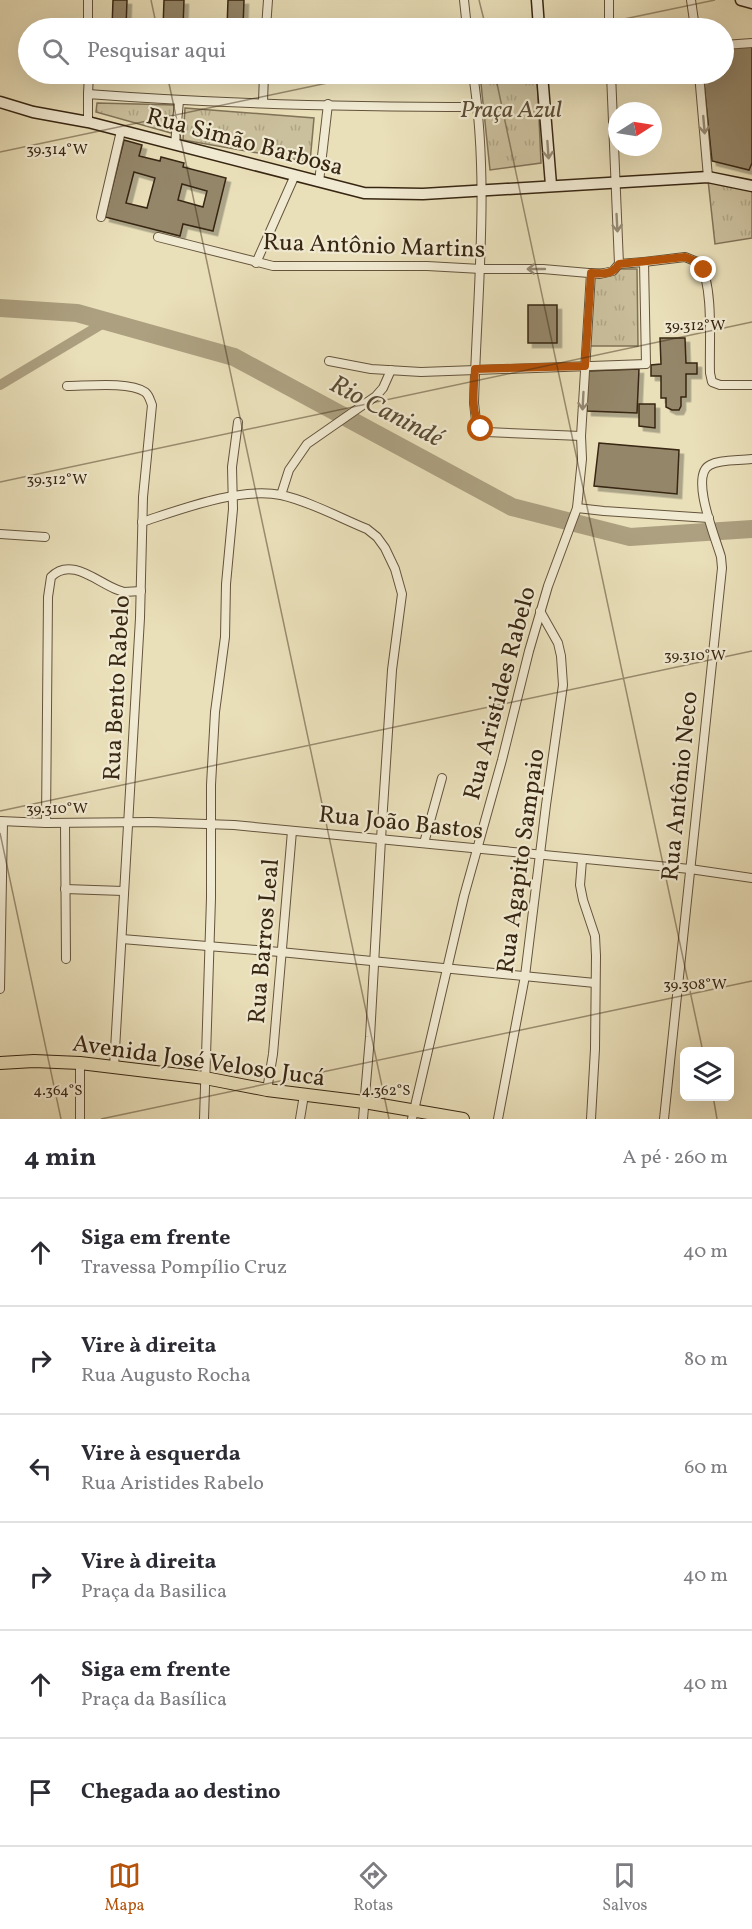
<!DOCTYPE html>
<html lang="pt">
<head>
<meta charset="utf-8">
<style>
  :root { --surface:#fff; --page:#f7f7f7; --text:#2b2b33; --muted:#7c7c81; --line:#e1e1e2; --accent:#b45309 }
  body { margin:0; font-family:Vollkorn,serif; background:var(--page); color:var(--text) }
  .controls { position:absolute; right:18px; bottom:18px; display:grid; overflow:hidden; border-radius:9px; box-shadow:0 6px 24px #0002 }
  .controls button { width:54px; height:54px; display:grid; place-items:center; padding:0; border:0; border-bottom:2px solid var(--line); background:var(--surface); color:var(--text); font:30px sans-serif }
  .compass { position:absolute; left:608px; top:102px; width:54px; height:54px; border-radius:50%; background:var(--surface); box-shadow:0 6px 24px #0002; rotate:78deg }
  .stop { position:absolute; width:18px; height:18px; margin:-14px; border:4px solid #b45309; border-radius:50%; background:#fff }
  .stop.end { background:#b45309; border-color:#fff; box-shadow:0 2px 6px #0008 }
  .list { margin:0; padding:0; list-style:none }
  h2 { display:flex; justify-content:space-between; align-items:center; height:78px; margin:0; padding:0 24px; font-size:26px }
  h2 small { font-size:20px; font-weight:400; color:var(--muted) }
  .list li { display:grid; grid-template-columns:39px 1fr auto; gap:18px; align-items:center; box-sizing:border-box; height:108px; padding:0 24px; border-top:2px solid var(--line) }
  .list b { display:block; font-size:22px; white-space:nowrap }
  .list p { margin:0; font-size:20px; white-space:nowrap; color:var(--muted) }
  .list em { font-size:20px; font-style:normal; color:var(--muted) }
  .icon { flex:none; width:33px; height:33px; fill:none; stroke:currentColor; stroke-width:2; stroke-linecap:round; stroke-linejoin:round }
  .map { position:relative; flex:none; width:752px; height:1119px; overflow:hidden }
  .search { position:absolute; background:var(--surface); box-shadow:0 6px 24px #0002; left:18px; right:18px; top:18px; height:66px; display:flex; align-items:center; gap:15px; box-sizing:border-box; padding:0 21px; border-radius:33px; color:var(--muted); font-size:22px }
  .sheet { height:726px; background:var(--surface) }
  nav { display:flex; justify-content:space-around; align-items:center; box-sizing:border-box; height:84px; border-top:2px solid var(--line); background:var(--surface); font-size:16px; color:var(--muted) }
  nav a { display:grid; justify-items:center; gap:3px }
  nav .on { color:var(--accent) }
  .map>svg:first-child { display:block }
</style>
</head>
<body>
<div class="map">
<svg width="752" height="1119" viewBox="0 0 752 1119">
  <defs>
    <pattern id="grass-tufts" width="24" height="20" patternUnits="userSpaceOnUse" patternTransform="scale(1.5)"><rect width="24" height="20" fill="#cbc09d"/><path d="M3 7l-1-3M5 7V3M7 7l1-3M15 17l-1-3M17 17v-4M19 17l1-3" fill="none" stroke="#afa586"/></pattern>
    <filter id="shadow"><feDropShadow dx="4.5" dy="4.5" stdDeviation="0" flood-color="#0004"/></filter>
  </defs>
  <rect width="100%" height="100%" fill="#e9dfb9"/>
  <filter id="stains"><feTurbulence type="fractalNoise" baseFrequency=".00333" numOctaves="4"/><feColorMatrix values="0 0 0 0 .2 0 0 0 0 .09 0 0 0 0 .02 0 0 0 .5 -.17"/></filter>
  <radialGradient id="worn" r=".72"><stop offset=".6" stop-color="#630" stop-opacity="0"/><stop offset="1" stop-color="#630" stop-opacity=".3"/></radialGradient>
  <g fill="url(#grass-tufts)" stroke="#817358" stroke-width="1.5">
    <polygon points="480,74 537,74 541,163 490,170"/>
    <polygon points="97,103 175,105 171,133 96,112"/>
    <polygon points="185,108 314,118 310,162 183,140"/>
    <polygon points="708,180 752,188 752,238 715,244"/>
    <polygon points="588,269 637,269 638,346 588,346"/>
  </g>
  <g fill="none" stroke-linecap="round" stroke-linejoin="round">
    <polyline stroke="#aca080" stroke-width="10" points="0,385 107,321"/>
    <polyline stroke="#aca080" stroke-width="18" points="0,308 77,313 234,357 512,507 630,537 752,529"/>
  </g>
  <g fill="#948669" stroke="#372612" stroke-width="1.5" fill-rule="evenodd" filter="url(#shadow)">
    <polygon points="113,0 127,0 126,28 112,28"/>
    <polygon points="164,0 184,0 183,28 163,28"/>
    <polygon points="228,0 244,0 243,28 227,28"/>
    <polygon points="752,47 752,163 749,170 712,161 703,74 724,74 724,48"/>
    <path d="M124,140L142,145L139,156L160,161L161,157L184,163L183,167L226,178L213,231L183,224L180,236L105,217ZM134,172L155,178L147,208L126,203ZM182,184L207,191L203,207L178,200Z"/>
    <rect x="528" y="305" width="29" height="38"/>
    <polygon points="660,338 685,338 686,363 697,363 697,374 686,374 686,397 681,397 681,406 679,410 672,410 666,407 666,398 661,398 661,376 651,376 651,365 661,364"/>
    <polygon points="639,369 637,413 587,411 587,371"/>
    <polygon points="639,404 655,404 655,428 639,426"/>
    <polygon points="599,443 679,450 677,494 594,486"/>
  </g>
  <g fill="none" stroke-linecap="round" stroke-linejoin="round">
    <g stroke="#64543c" stroke-width="10">
      <g id="street">
        <polyline points="88,0 88,28"/>
        <polyline points="464,0 467,28"/>
        <polyline points="609,0 609,28"/>
        <polyline points="691,0 695,28"/>
        <polyline points="266,28 268,0"/>
        <polyline points="724,45 752,43"/>
        <path d="M473,74C490,183 477,293 474,403L476,421L486,432L581,436"/>
        <polyline points="611,74 619,264"/>
        <polyline points="699,74 708,177"/>
        <polyline points="88,94 89,74"/>
        <polyline points="263,102 264,74"/>
        <path d="M88,122V94C218,104 348,107 478,107"/>
        <polyline points="175,144 179,101"/>
        <polyline points="319,182 328,104"/>
        <polyline points="101,217 121,131"/>
        <polyline points="158,237 273,266 427,266 481,269 543,269 600,274 613,271 619,264 644,262"/>
        <polyline points="256,263 295,175"/>
        <path d="M329,361L371,369L421,372L646,364L644,262L685,257L700,263C714,289 709,343 710,373L712,382L720,385H752"/>
        <path d="M67,386C86,386 129,381 145,392C149,395 150,400 152,405L143,497L140,618L114,1067"/>
        <polyline points="281,495 289,470 307,444 376,396 383,388 391,370"/>
        <polyline points="577,508 604,511 709,518"/>
        <path d="M142,522C182,509 239,487 281,495C309,501 340,518 367,529L377,537L385,548L395,569L402,594L392,670L381,839L370,1037L363,1119"/>
        <polyline points="0,534 45,537"/>
        <polyline points="0,821 46,823 150,822 234,825 690,869 752,878"/>
        <path d="M46,823L48,597L51,577C71,556 98,583 118,590L124,592L141,591"/>
        <polyline points="65,823 66,959"/>
        <polyline points="424,843 442,778"/>
        <polyline points="582,860 580,885 583,900 595,936 596,956 595,1049 591,1119"/>
        <polyline points="65,889 123,891"/>
        <polyline points="122,939 280,952 595,983"/>
        <polyline points="0,989 3,822"/>
        <polyline points="267,1090 273,1054 292,831"/>
        <polyline points="80,1119 80,1063"/>
        <polyline points="204,1119 211,898 211,785 215,712 225,637 226,584 233,509 232,467 238,422"/>
        <polyline points="300,1119 304,1095"/>
        <polyline points="412,1119 464,896 502,760 529,651 548,586 577,508 582,459 581,436 591,273"/>
        <polyline points="498,1119 525,976 546,805 563,685 561,656 558,643 540,611"/>
        <path d="M664,1119L722,568L721,557C716,539 689,475 710,465C722,459 739,461 752,459"/>
      </g>
    </g>
    <g stroke="#372612" stroke-width="13">
      <g id="secondary">
        <polyline points="537,0 539,28"/>
        <polyline points="741,0 752,3"/>
        <polyline points="542,74 551,185"/>
        <polyline points="0,102 33,112 88,122 364,193 423,194 708,177 752,186"/>
      </g>
    </g>
    <g stroke="#372612" stroke-width="14">
      <polyline id="primary" points="0,1063 34,1061 80,1063 205,1078 267,1090 364,1102 463,1119"/>
    </g>
    <use href="#street" stroke="#f1ead2" stroke-width="8"/>
    <use href="#secondary" stroke="#f1ead2" stroke-width="10"/>
    <use href="#primary" stroke="#e9dfb9" stroke-width="12"/>
  </g>
  <defs><path id="oneway-shaft" d="M-6 0H5M1.5-3L5.5 0L1.5 3" fill="none" stroke-width="1.6" stroke-linecap="round" stroke-linejoin="round" transform="scale(1.5)"/></defs>
  <g stroke="#948872">
    <use href="#oneway-shaft" transform="translate(704 125) rotate(85)"/>
    <use href="#oneway-shaft" transform="translate(548 150) rotate(86)"/>
    <use href="#oneway-shaft" transform="translate(617 223) rotate(87)"/>
    <use href="#oneway-shaft" transform="translate(536 269) rotate(-180)"/>
    <use href="#oneway-shaft" transform="translate(583 401) rotate(93)"/>
  </g>
  <g fill="none" stroke-linecap="round" stroke-linejoin="round">
    <path stroke="#b45309" stroke-width="8" d="M481,429C470,411 474,389 475,369L585,366L591,273C602,274 613,275 619,264L685,257L700,263L704,270"/>
  </g>
  <path fill="none" stroke="#372612" stroke-width="1.5" stroke-opacity="0.45" d="M151,0L157,28M479,0L486,28M581,28L715,0M167,74L389,1119M495,74L703,1052M0,152L370,74M0,482L752,322M0,811L752,651M0,833L61,1119M713,1096L717,1119M101,1119L752,981"/>
  <g text-anchor="middle" stroke-width="4.5" stroke-linejoin="round" paint-order="stroke">
    <g font-size="24" font-style="italic" fill="#5c4c35" stroke="#f1ead2">
      <text x="511" y="117">Praça Azul</text>
    </g>
    <g font-size="24" fill="#372612" stroke="#f1ead2">
      <text transform="translate(245 141) rotate(15)" y="8">Rua Simão Barbosa</text>
      <text transform="translate(374 245) rotate(2)" y="8">Rua Antônio Martins</text>
      <text transform="translate(116 688) rotate(-87)" y="8">Rua Bento Rabelo</text>
      <text transform="translate(499 693) rotate(-75)" y="8">Rua Aristides Rabelo</text>
      <text transform="translate(679 786) rotate(-84)" y="8">Rua Antônio Neco</text>
      <text transform="translate(401 822) rotate(6)" y="8">Rua João Bastos</text>
      <text transform="translate(520 861) rotate(-82)" y="8">Rua Agapito Sampaio</text>
      <text transform="translate(263 941) rotate(-85)" y="8">Rua Barros Leal</text>
      <text transform="translate(199 1060) rotate(8)" y="8">Avenida José Veloso Jucá</text>
    </g>
    <g font-size="26" font-style="italic" fill="#5a4b33" stroke="#f1ead2">
      <text transform="translate(387 410) rotate(28)" y="9">Rio Canindé</text>
    </g>
  </g>
  <g font-size="15" text-anchor="middle" fill="#372612" stroke="#f1ead2" stroke-width="4.5" stroke-linejoin="round" paint-order="stroke">
    <text x="57" y="154">39.314°W</text>
    <text x="695" y="330">39.312°W</text>
    <text x="57" y="484">39.312°W</text>
    <text x="695" y="660">39.310°W</text>
    <text x="57" y="813">39.310°W</text>
    <text x="695" y="989">39.308°W</text>
    <text x="58" y="1095">4.364°S</text>
    <text x="386" y="1095">4.362°S</text>
  </g>
  <rect width="100%" height="100%" filter="url(#stains)"/>
  <rect width="100%" height="100%" fill="url(#worn)"/>
</svg>
<div class="controls">
<button><svg class="icon" aria-label="layers" viewBox="0 0 24 24"><path d="M12 4l9 5-9 5-9-5zM3 14l9 5 9-5"/></svg></button>
</div>
<svg class="compass" viewBox="-18 -18 36 36"><path d="M0-13l5 13h-10z" fill="#e53935"/><path d="M0 13l5-13h-10z" fill="#7c7c81"/></svg>
<div class="stop" style="left:481px;top:429px"></div>
<div class="stop end" style="left:704px;top:270px"></div>
<div class="search"><svg class="icon" aria-label="search" viewBox="0 0 24 24"><circle cx="10" cy="10" r="6"/><path d="M15 15l6 6"/></svg>Pesquisar aqui</div>
</div>
<section class="sheet">
<h2>4 min<small>A pé · 260 m</small></h2>
<ul class="list">
<li><svg class="icon" aria-label="ahead" viewBox="0 0 24 24"><path d="M12 20V5M6 11l6-6 6 6"/></svg><div><b>Siga em frente</b><p>Travessa Pompílio Cruz</p></div><em>40 m</em></li>
<li><svg class="icon" aria-label="right" viewBox="0 0 24 24"><path d="M7 20v-9h11M14 6l5 5-5 5"/></svg><div><b>Vire à direita</b><p>Rua Augusto Rocha</p></div><em>80 m</em></li>
<li><svg class="icon" aria-label="left" viewBox="0 0 24 24"><path d="M17 20v-9H6M10 6l-5 5 5 5"/></svg><div><b>Vire à esquerda</b><p>Rua Aristides Rabelo</p></div><em>60 m</em></li>
<li><svg class="icon" aria-label="right" viewBox="0 0 24 24"><path d="M7 20v-9h11M14 6l5 5-5 5"/></svg><div><b>Vire à direita</b><p>Praça da Basilica</p></div><em>40 m</em></li>
<li><svg class="icon" aria-label="ahead" viewBox="0 0 24 24"><path d="M12 20V5M6 11l6-6 6 6"/></svg><div><b>Siga em frente</b><p>Praça da Basílica</p></div><em>40 m</em></li>
<li><svg class="icon" aria-label="arrive" viewBox="0 0 24 24"><path d="M6 21V4h12l-3 4 3 4H6"/></svg><div><b>Chegada ao destino</b></div></li>
</ul>
</section>
<nav>
<a class="on"><svg class="icon" aria-label="map" viewBox="0 0 24 24"><path d="M3 6l6-2 6 2 6-2v14l-6 2-6-2-6 2zM9 4v14M15 6v14"/></svg>Mapa</a>
<a><svg class="icon" aria-label="directions" viewBox="0 0 24 24"><path d="M12 3l9 9-9 9-9-9zM9 14v-3h6M13 9l2 2-2 2"/></svg>Rotas</a>
<a><svg class="icon" aria-label="saved" viewBox="0 0 24 24"><path d="M7 4h10v16l-5-4-5 4z"/></svg>Salvos</a>
</nav>
</body>
</html>
